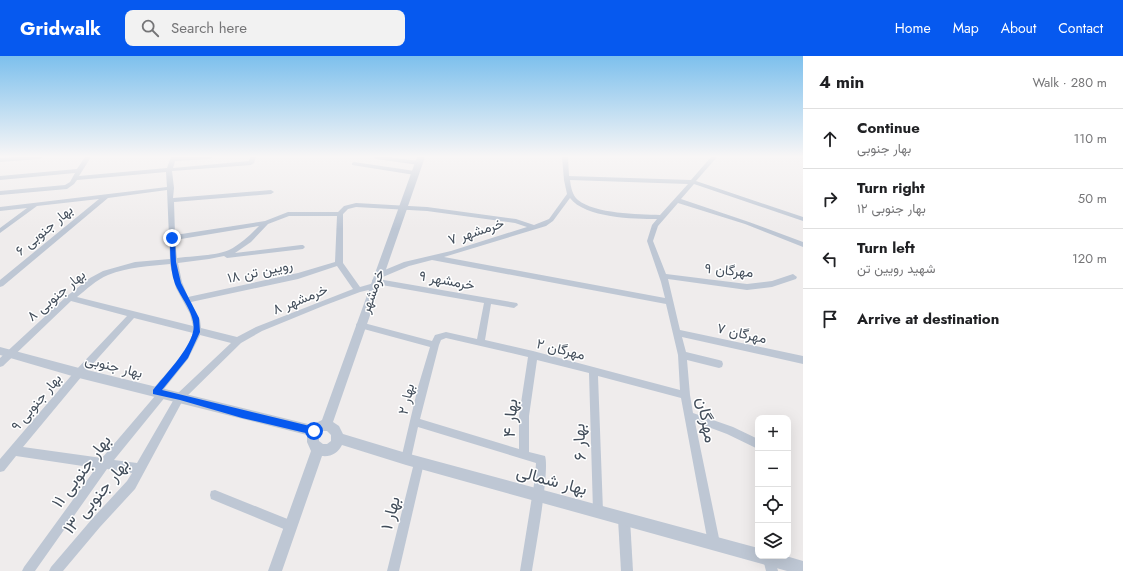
<!DOCTYPE html>
<html lang="en">
<head>
<meta charset="utf-8">
<style>
  :root { --surface:#fff; --page:#f2f2f2; --text:#202124; --muted:#757577; --line:#e0e0e0; --accent:#0659ef }
  body { margin:0; font-family:Jost,Vazirmatn,sans-serif; background:var(--page); color:var(--text) }
  .controls { position:absolute; right:12px; bottom:12px; display:grid; overflow:hidden; border-radius:8px; box-shadow:0 4px 16px #0002 }
  .controls button { width:36px; height:36px; display:grid; place-items:center; padding:0; border:0; border-bottom:1px solid var(--line); background:var(--surface); color:var(--text); font:20px sans-serif }
  .stop { position:absolute; width:12px; height:12px; margin:-9px; border:3px solid #0659ef; border-radius:50%; background:#fff }
  .stop.end { background:#0659ef; border-color:#fff; box-shadow:0 1px 4px #0008 }
  .list { margin:0; padding:0; list-style:none }
  h2 { display:flex; justify-content:space-between; align-items:center; height:52px; margin:0; padding:0 16px; font-size:17px }
  h2 small { font-size:13px; font-weight:400; color:var(--muted) }
  .list li { display:grid; grid-template-columns:26px 1fr auto; gap:12px; align-items:center; box-sizing:border-box; height:60px; padding:0 16px; border-top:1px solid var(--line) }
  .list b { display:block; font-size:15px; white-space:nowrap }
  .list p { margin:0; font-size:13px; white-space:nowrap; color:var(--muted) }
  .list em { font-size:13px; font-style:normal; color:var(--muted) }
  .icon { flex:none; width:22px; height:22px; fill:none; stroke:currentColor; stroke-width:2; stroke-linecap:round; stroke-linejoin:round }
  .map { position:relative; flex:none; width:803px; height:515px; overflow:hidden }
  header { display:flex; align-items:center; gap:24px; box-sizing:border-box; height:56px; padding:0 20px; background:var(--accent); color:#fff }
  header strong { font-size:19px }
  nav { display:flex; gap:22px; margin-inline-start:auto; font-size:14px }
  .search { width:280px; height:36px; background:var(--page); display:flex; align-items:center; gap:10px; box-sizing:border-box; padding:0 14px; border-radius:8px; color:var(--muted); font-size:15px }
  main { display:flex }
  aside { flex:1; background:var(--surface) }
  .map>svg:first-child { display:block }
</style>
</head>
<body>
<header>
<strong>Gridwalk</strong>
<div class="search"><svg class="icon" aria-label="search" viewBox="0 0 24 24"><circle cx="10" cy="10" r="6"/><path d="M15 15l6 6"/></svg>Search here</div>
<nav><a>Home</a><a>Map</a><a>About</a><a>Contact</a></nav>
</header>
<main>
<div class="map">
<svg width="803" height="515" viewBox="0 0 803 515">
  <rect width="100%" height="100%" fill="#efecec"/>
  <g fill="none" stroke-linecap="round" stroke-linejoin="round">
    <g fill="#bec7d4" fill-rule="evenodd">
      <polygon points="18,101 43,101 40,103 0,106 0,102"/>
      <path d="M85,101H91L79,120L167,112L171,101H213L210,103L175,105L173,112L249,105L250,101H256L254,107L251,109L172,115L174,132L173,142L271,134L274,136L271,138L174,146L175,179L265,165L288,156H338L344,150L356,147L427,151L516,163L534,169L549,163L567,138L564,124L562,101H568L569,120L691,124L711,101H717L696,125L803,161V165L694,128L681,143L749,166L803,186V191L745,168L678,147L658,170L653,185L666,218L747,228L772,225L793,218L797,221L796,223L772,231L747,234L668,223L680,274L803,300V308L682,281L686,296L719,304L722,305L723,308L722,311L719,312L687,304L690,339L693,357L733,371L758,383V393L727,378L695,366L720,487L718,491L714,493L710,491L708,487L681,342L598,320L603,455L602,459L598,460L594,459L593,455L589,317L537,304L529,360V396L545,400C550,414 535,496 532,515H520L535,422L536,407L418,371L410,407L406,408L402,407L401,403L418,331L430,291L360,272L357,271L356,269L357,267L360,266L432,285L435,279L446,276L477,283L484,247L376,228L372,225L373,223H378L374,220L375,218L404,206L451,195L527,171L515,167L427,155L356,151L348,153L343,158V207L360,231L374,227L378,230L377,232L360,236L323,250L262,275L241,287L183,344L135,433L100,471L63,515H49L51,511L92,463L127,425L132,417L107,413L35,515H22L24,511L96,412L16,400L4,415L0,416V403L76,314L127,260L71,245L3,310L0,311V302L67,240L90,222L103,215L135,206L170,203L167,134L108,142L3,230L0,231V224L99,143L37,150L0,177V172L27,152L0,155V151L167,131L166,116L77,124L74,128L67,133L0,139V135L65,129L70,126L75,117L0,124V120L77,113ZM570,124L688,128L660,159C638,158 595,158 578,144C572,139 571,131 570,124ZM570,142C585,162 634,163 657,163L652,169L647,185L661,226L665,242L444,201L546,170L553,165ZM289,160H337L335,206L298,217L188,241L182,226L178,207L209,203L224,200L227,202L303,193L305,191L303,189H301L235,197L251,186L268,168ZM259,170C250,179 241,188 229,194C215,200 192,200 177,202L175,184ZM432,204L666,248L678,299L680,334L533,295L485,284L491,248L514,252L518,249L517,247L378,223L409,210ZM170,208L176,232L190,258L193,270L77,241C87,233 96,224 108,219C128,211 150,210 170,208ZM337,210L353,233L256,271L237,281L201,272L200,264L191,246L298,223ZM134,262L193,277C185,299 168,315 153,333L151,336L153,339L155,340L102,402L23,391L82,320ZM200,279L231,287L177,338L137,407L114,404L166,340L168,337L166,334L164,333L188,303ZM446,282L528,301L519,360V393L420,363L439,289L441,284Z"/>
      <polygon points="373,101 388,101 419,105 422,107 419,109 376,103"/>
      <polygon points="354,106 415,115 418,117 415,119 352,109 352,107"/>
      <polygon points="419,402 423,403 424,407 399,515 387,515 415,403"/>
      <polygon points="215,434 295,466 297,470 295,474 291,476 211,443 210,439 211,435"/>
      <polygon points="624,457 628,459 630,463 633,515 621,515 618,463 620,459"/>
      <polygon points="764,500 774,500 778,515 766,515 763,503"/>
    </g>
    <path fill="#bec7d4" fill-rule="evenodd" d="M417,101H425L333,366L339,370L343,378L406,397L758,492V500H786L803,505V515H787L406,409L342,389C338,397 331,401 322,400L282,515H268L311,395L307,386V379L79,322L0,299V291L79,312L312,369L322,364ZM323,375H327L331,379V385L327,388H323L319,385V379Z"/>
  </g>
  <linearGradient id="sky" x2="0" y2="1"><stop stop-color="#7dc0ed"/><stop offset="0.58" stop-color="#f8f6f6"/><stop offset="1" stop-color="#f8f6f6" stop-opacity="0"/></linearGradient>
  <rect width="803" height="173" fill="url(#sky)"/>
  <path fill="#0659ef" d="M172,180L175,182L176,206L181,227L199,262L200,276L188,302L162,334L314,371L317,372V378L314,379L242,362L180,344L153,338V334C165,319 189,294 193,276C197,260 181,242 175,228C170,214 170,197 170,182Z"/>
  <g text-anchor="middle" stroke-width="3" stroke-linejoin="round" paint-order="stroke">
    <g font-size="14" fill="#434e5b" stroke="#fff">
      <text transform="translate(44 174) rotate(-40)" y="5">بهار جنوبی ۶</text>
      <text transform="translate(476 175) rotate(-18)" y="5">خرمشهر ۷</text>
      <text transform="translate(729 214) rotate(5)" y="5">مهرگان ۹</text>
      <text transform="translate(260 215) rotate(-12)" y="5">رویین تن ۱۸</text>
      <text transform="translate(447 224) rotate(10)" y="5">خرمشهر ۹</text>
      <text transform="translate(372 235) rotate(-70)" y="5">خرمشهر</text>
      <text transform="translate(56 239) rotate(-40)" y="5">بهار جنوبی ۸</text>
      <text transform="translate(300 243) rotate(-22)" y="5">خرمشهر ۸</text>
      <text transform="translate(742 277) rotate(13)" y="5">مهرگان ۷</text>
      <text transform="translate(561 293) rotate(14)" y="5">مهرگان ۲</text>
      <text transform="translate(114 310) rotate(14)" y="5">بهار جنوبی</text>
      <text transform="translate(406 343) rotate(-77)" y="5">بهار ۲</text>
      <text transform="translate(36 346) rotate(-50)" y="5">بهار جنوبی ۹</text>
    </g>
    <g font-size="17" fill="#434e5b" stroke="#fff">
      <text transform="translate(510 362) rotate(-86)" y="6">بهار ۴</text>
      <text transform="translate(707 364) rotate(79)" y="6">مهرگان</text>
      <text transform="translate(579 386) rotate(-92)" y="6">بهار ۶</text>
      <text transform="translate(81 415) rotate(-53)" y="6">بهار جنوبی ۱۱</text>
      <text transform="translate(552 424) rotate(15)" y="6">بهار شمالی</text>
      <text transform="translate(96 440) rotate(-50)" y="6">بهار جنوبی ۱۳</text>
      <text transform="translate(390 457) rotate(-76)" y="6">بهار ۱</text>
    </g>
  </g>
</svg>
<div class="controls">
<button>+</button>
<button>−</button>
<button><svg class="icon" aria-label="locate" viewBox="0 0 24 24"><circle cx="12" cy="12" r="6"/><path d="M12 2v4M12 18v4M2 12h4M18 12h4"/></svg></button>
<button><svg class="icon" aria-label="layers" viewBox="0 0 24 24"><path d="M12 4l9 5-9 5-9-5zM3 14l9 5 9-5"/></svg></button>
</div>
<div class="stop" style="left:314px;top:375px"></div>
<div class="stop end" style="left:172px;top:182px"></div>
</div>
<aside>
<h2>4 min<small>Walk · 280 m</small></h2>
<ul class="list">
<li><svg class="icon" aria-label="ahead" viewBox="0 0 24 24"><path d="M12 20V5M6 11l6-6 6 6"/></svg><div><b>Continue</b><p>بهار جنوبی</p></div><em>110 m</em></li>
<li><svg class="icon" aria-label="right" viewBox="0 0 24 24"><path d="M7 20v-9h11M14 6l5 5-5 5"/></svg><div><b>Turn right</b><p>بهار جنوبی ۱۲</p></div><em>50 m</em></li>
<li><svg class="icon" aria-label="left" viewBox="0 0 24 24"><path d="M17 20v-9H6M10 6l-5 5 5 5"/></svg><div><b>Turn left</b><p>شهید رویین تن</p></div><em>120 m</em></li>
<li><svg class="icon" aria-label="arrive" viewBox="0 0 24 24"><path d="M6 21V4h12l-3 4 3 4H6"/></svg><div><b>Arrive at destination</b></div></li>
</ul>
</aside>
</main>
</body>
</html>
